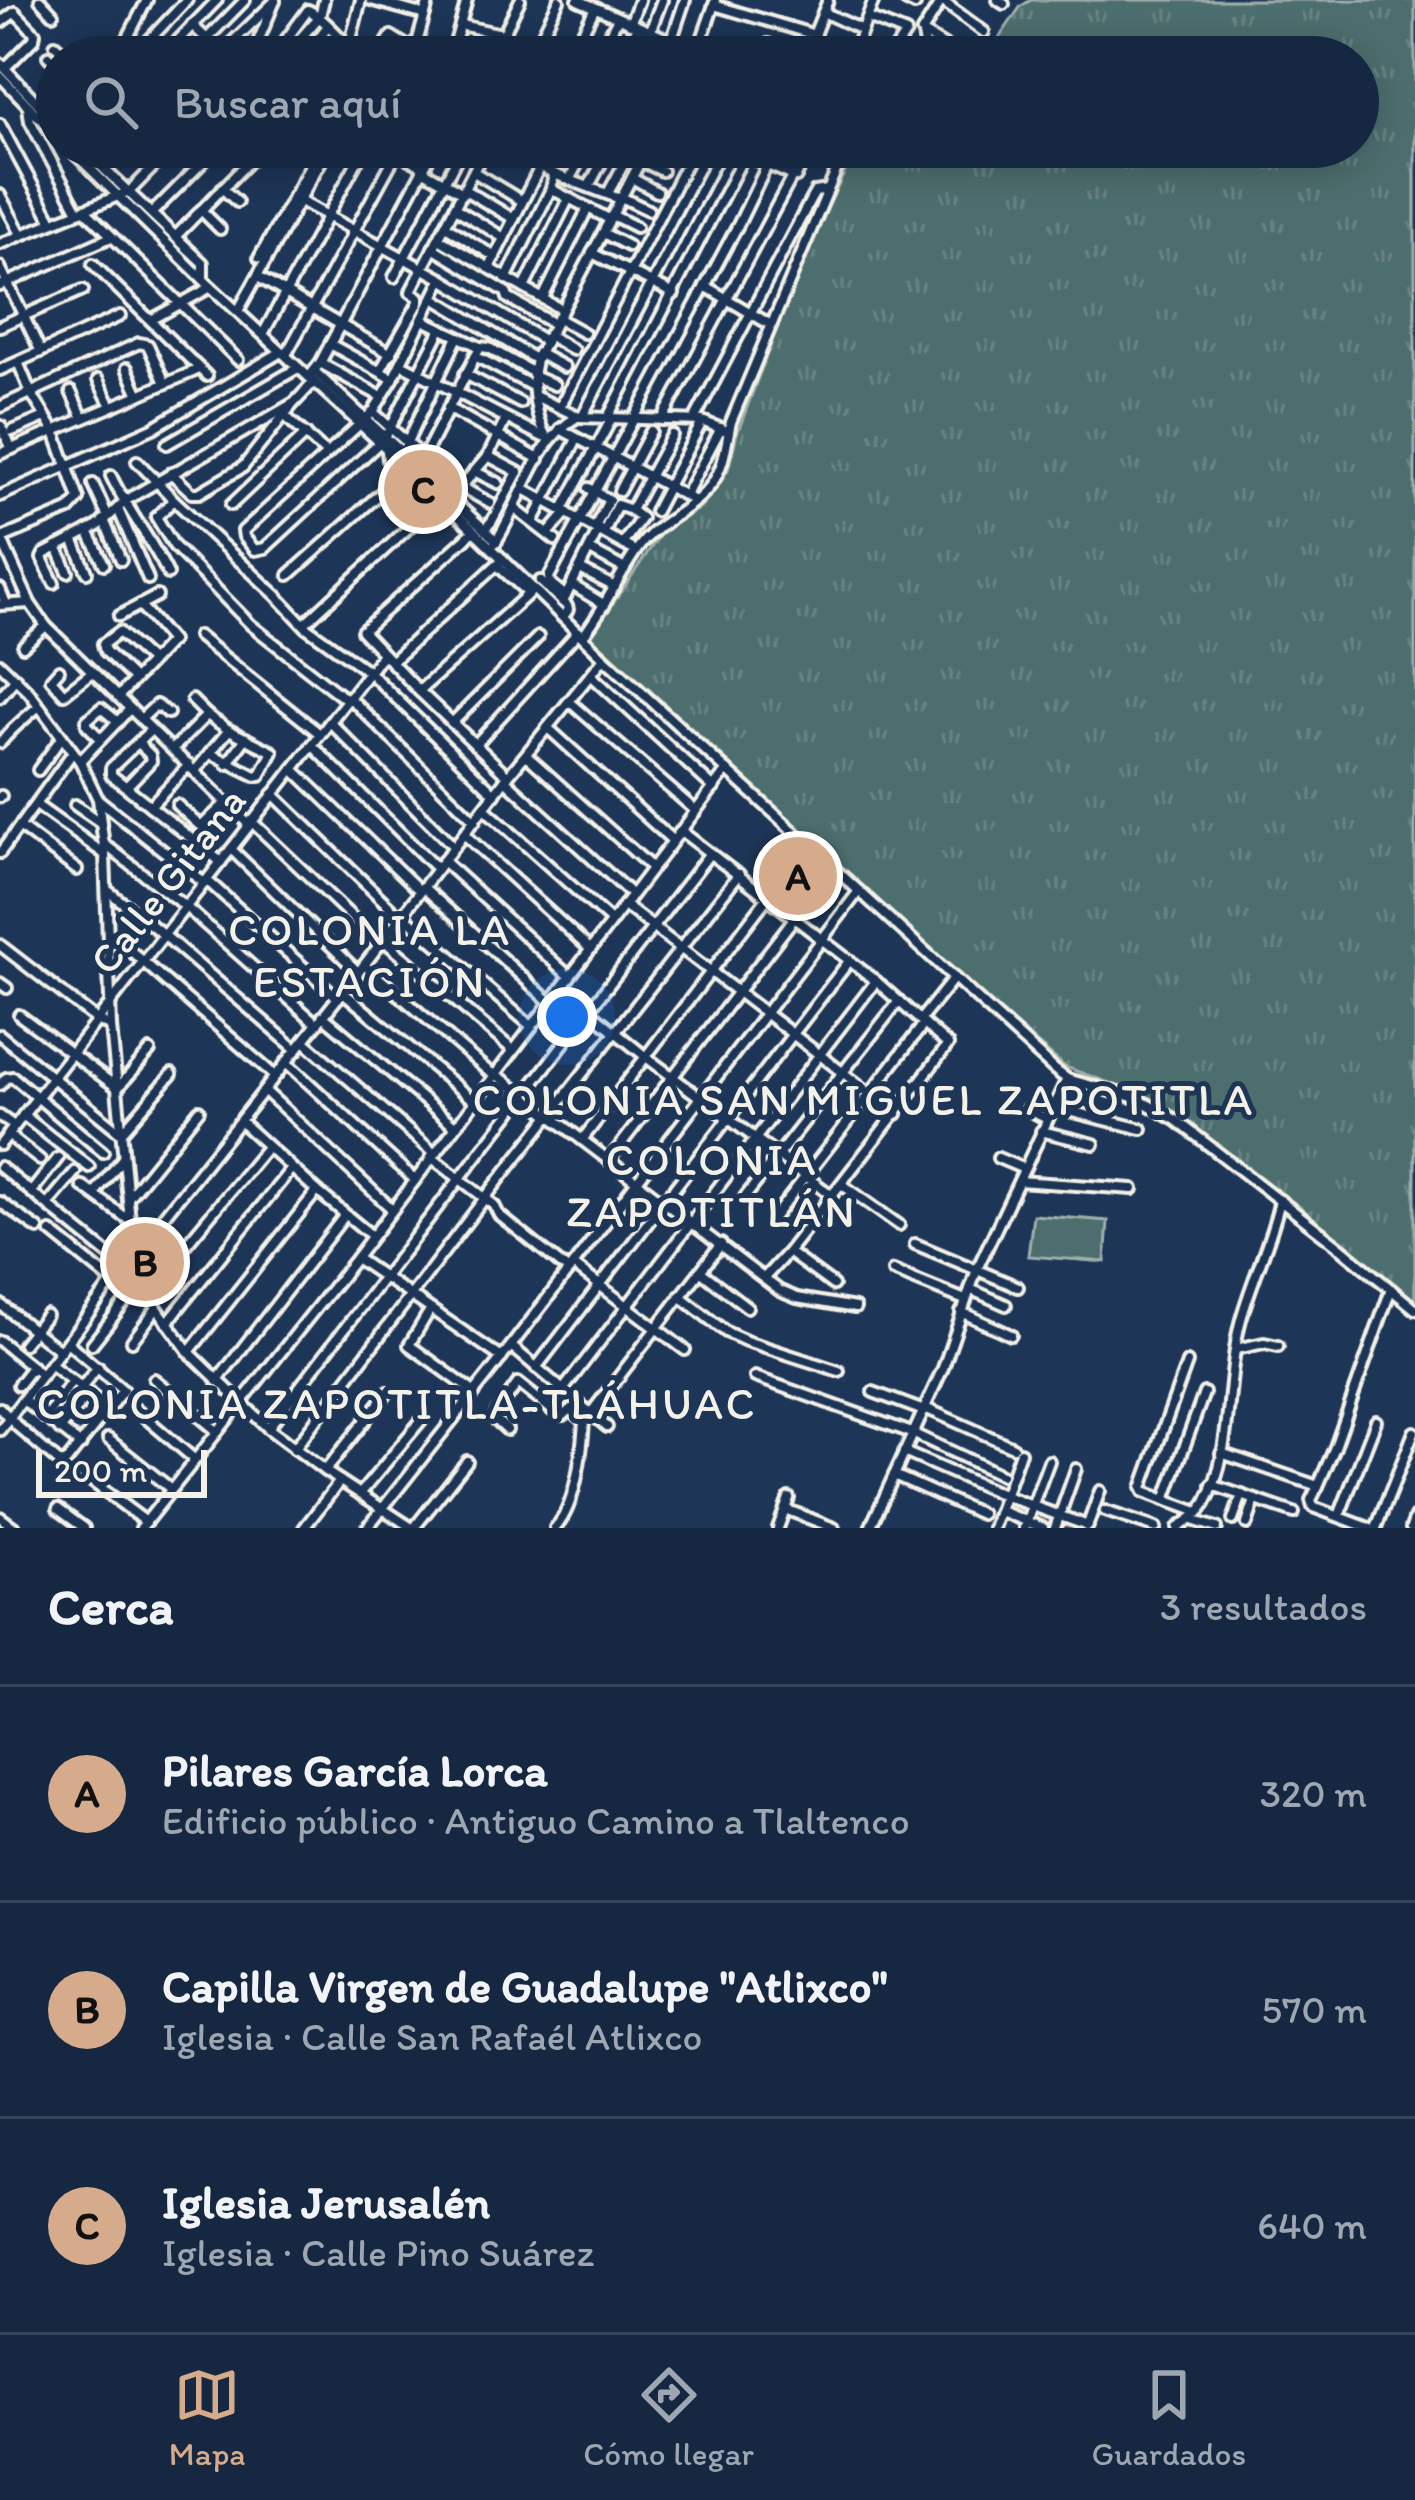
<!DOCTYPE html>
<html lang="es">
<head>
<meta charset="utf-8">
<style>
  :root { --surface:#162841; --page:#23344c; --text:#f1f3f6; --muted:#9ea6b1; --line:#35445a; --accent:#d6ab8b }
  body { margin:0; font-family:Itim,sans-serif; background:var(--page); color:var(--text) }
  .scale { position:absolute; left:36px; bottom:30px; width:171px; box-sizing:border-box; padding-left:12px; border:6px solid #f4f1e8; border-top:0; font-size:33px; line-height:42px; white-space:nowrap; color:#f4f1e8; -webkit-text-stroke:9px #1d3557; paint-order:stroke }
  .you { position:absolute; left:567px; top:1017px; width:42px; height:42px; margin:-30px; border:9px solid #fff; border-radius:50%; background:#1a73e8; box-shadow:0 0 0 18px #1a73e833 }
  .badge { display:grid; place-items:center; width:78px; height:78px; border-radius:50%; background:var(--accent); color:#111; font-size:39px; font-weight:700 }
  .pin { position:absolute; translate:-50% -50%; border:6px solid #fff; box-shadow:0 3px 12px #0006 }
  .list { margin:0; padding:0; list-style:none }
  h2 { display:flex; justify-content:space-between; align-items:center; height:156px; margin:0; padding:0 48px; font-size:51px }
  h2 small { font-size:39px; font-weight:400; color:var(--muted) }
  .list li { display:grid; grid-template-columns:78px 1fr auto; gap:36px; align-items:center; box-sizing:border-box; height:216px; padding:0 48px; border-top:3px solid var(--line) }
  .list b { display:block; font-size:45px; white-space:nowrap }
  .list p { margin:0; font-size:39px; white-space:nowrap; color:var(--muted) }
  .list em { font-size:39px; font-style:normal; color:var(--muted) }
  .icon { flex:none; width:66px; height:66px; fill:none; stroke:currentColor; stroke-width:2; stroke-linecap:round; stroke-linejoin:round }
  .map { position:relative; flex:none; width:1415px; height:1528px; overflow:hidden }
  .search { position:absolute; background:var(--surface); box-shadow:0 6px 30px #0003; left:36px; right:36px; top:36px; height:132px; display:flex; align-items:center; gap:30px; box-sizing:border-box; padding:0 42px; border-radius:66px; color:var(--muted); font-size:45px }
  .sheet { height:804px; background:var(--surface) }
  nav { display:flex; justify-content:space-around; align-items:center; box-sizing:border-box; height:168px; border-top:3px solid var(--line); background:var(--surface); font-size:33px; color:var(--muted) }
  nav a { display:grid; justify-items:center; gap:6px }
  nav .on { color:var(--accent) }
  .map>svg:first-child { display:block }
</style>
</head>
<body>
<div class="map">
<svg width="1415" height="1528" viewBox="0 0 1415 1528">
  <defs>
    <pattern id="grass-tufts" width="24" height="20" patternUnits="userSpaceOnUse" patternTransform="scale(3)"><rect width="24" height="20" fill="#4e6e6e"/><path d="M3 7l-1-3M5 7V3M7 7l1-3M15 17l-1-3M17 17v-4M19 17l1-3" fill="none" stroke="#688383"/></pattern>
  </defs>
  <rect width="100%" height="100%" fill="#1d3557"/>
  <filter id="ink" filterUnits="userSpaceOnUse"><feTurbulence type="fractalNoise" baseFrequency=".00833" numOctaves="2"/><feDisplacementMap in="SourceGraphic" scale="24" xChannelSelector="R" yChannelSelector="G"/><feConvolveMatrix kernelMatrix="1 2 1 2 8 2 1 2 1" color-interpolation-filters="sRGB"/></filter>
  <g filter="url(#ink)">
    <polygon fill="url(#grass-tufts)" stroke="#a1b0ab" stroke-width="3" points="1031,0 1415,0 1415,1303 1300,1207 1154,1099 1065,1067 984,998 591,636 663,530 701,507 728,470 737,434 803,258 857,147 1358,147 1358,57 986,57 1021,6"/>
    <polygon fill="#4e6e6e" stroke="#a1b0ab" stroke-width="3" points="1033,1215 1108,1221 1105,1262 1028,1256"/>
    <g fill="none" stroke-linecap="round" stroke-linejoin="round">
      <g stroke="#f4f1e8" stroke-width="16">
        <g id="minor">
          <polyline points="40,0 53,14"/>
          <polyline points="371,0 425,15"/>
          <polyline points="578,0 676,43 700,57"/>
          <polyline points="905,0 915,5"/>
          <polyline points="998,0 1004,4"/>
          <polyline points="942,1 984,32"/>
          <polyline points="714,5 815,35"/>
          <polyline points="823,12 862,30"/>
          <polyline points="868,18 906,33 890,57"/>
          <polyline points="0,23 15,12 35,33 34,39 5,68"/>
          <polyline points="630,24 639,0"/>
          <polyline points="192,25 226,57"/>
          <polyline points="460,25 502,34"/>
          <polyline points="650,32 662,0"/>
          <polyline points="922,32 962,57"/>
          <polyline points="922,32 942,0"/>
          <polyline points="923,34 927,57"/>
          <polyline points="812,40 845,57"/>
          <polyline points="500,41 520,0"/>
          <polyline points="671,42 685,0"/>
          <polyline points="768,44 803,57"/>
          <polyline points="55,45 69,57"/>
          <polyline points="349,47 361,0"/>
          <polyline points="48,56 57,65"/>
          <polyline points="696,56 715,2"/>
          <polyline points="118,57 147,0"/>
          <polyline points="133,57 187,0"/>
          <polyline points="162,57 217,0"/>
          <polyline points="189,57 245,0"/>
          <polyline points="217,57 275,1"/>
          <polyline points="248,57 254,51 275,1"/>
          <path d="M273,57L308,10C321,15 347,45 359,57"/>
          <polyline points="284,57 320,16 324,0"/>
          <polyline points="304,57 327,27"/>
          <polyline points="378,57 391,36 425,57"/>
          <polyline points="413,57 429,0"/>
          <polyline points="451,57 467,0"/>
          <polyline points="531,57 559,0"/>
          <polyline points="570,57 595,8"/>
          <polyline points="598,57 618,18"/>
          <polyline points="621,57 637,27"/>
          <polyline points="645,57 657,35"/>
          <polyline points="805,57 828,0"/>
          <polyline points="852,57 874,0"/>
          <polyline points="0,63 57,124"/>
          <polyline points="0,76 57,136"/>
          <polyline points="28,107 30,121 78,211"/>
          <polyline points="0,124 52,221"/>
          <polyline points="68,147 211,287 438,496 604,658 1055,1070 1067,1079 1136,1098 1176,1120 1341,1248 1415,1309"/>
          <polyline points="81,147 203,263 203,277"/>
          <polyline points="385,147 424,167"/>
          <polyline points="503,147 554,174 620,199"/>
          <polyline points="660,147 673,154"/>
          <polyline points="725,147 796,177 809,147"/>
          <polyline points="524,158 530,147"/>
          <polyline points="641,161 662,171"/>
          <polyline points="106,169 128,147"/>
          <polyline points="422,170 463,193"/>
          <polyline points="549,171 563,147"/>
          <polyline points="474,172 522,201"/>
          <polyline points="632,178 657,192"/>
          <polyline points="569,180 587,147"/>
          <polyline points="589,186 610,147"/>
          <polyline points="222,188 237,202"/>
          <polyline points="551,189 609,219"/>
          <polyline points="465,190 514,219"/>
          <polyline points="608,193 633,147"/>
          <polyline points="0,195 21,234"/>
          <polyline points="293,197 320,147"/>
          <polyline points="621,197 648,210"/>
          <polyline points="455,208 504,238"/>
          <polyline points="84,209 238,360"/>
          <polyline points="201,210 220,229"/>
          <polyline points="152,213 218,147"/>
          <polyline points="612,215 636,227"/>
          <polyline points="446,226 495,257"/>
          <polyline points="603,233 628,246"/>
          <polyline points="176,236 263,147"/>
          <polyline points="439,239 562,310"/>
          <polyline points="0,244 130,191 173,147"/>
          <polyline points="433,248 506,292 508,298 554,324"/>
          <polyline points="592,253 674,294"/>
          <polyline points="259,258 293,197 442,279 545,341"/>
          <polyline points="93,264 207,376"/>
          <polyline points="0,267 41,352"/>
          <polyline points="489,268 550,147"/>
          <polyline points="258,277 391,354"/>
          <polyline points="394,277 463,147"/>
          <polyline points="506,279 551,189 554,174"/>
          <polyline points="0,286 111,237"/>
          <polyline points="705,286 771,325"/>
          <polyline points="524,288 569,198"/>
          <polyline points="434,298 535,359"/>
          <polyline points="543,298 588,208"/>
          <polyline points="238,311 329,147"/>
          <polyline points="557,318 584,333"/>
          <polyline points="151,320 211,287"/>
          <polyline points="423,320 480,347 489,348 532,372"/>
          <polyline points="0,326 83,290"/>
          <polyline points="263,334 365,147"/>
          <polyline points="548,335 573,350"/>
          <polyline points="330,344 393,379"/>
          <polyline points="538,353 564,367"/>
          <polyline points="286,355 400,147"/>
          <polyline points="475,356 534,387"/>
          <polyline points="320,363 382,397"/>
          <polyline points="401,364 543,437"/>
          <polyline points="127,368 139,395"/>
          <polyline points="0,370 120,316"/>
          <polyline points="314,371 497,541"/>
          <polyline points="380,371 419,302 419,297 411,292 412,289 486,147"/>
          <polyline points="465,374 520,403"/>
          <polyline points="533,376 554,385"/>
          <polyline points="309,377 320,363 435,147"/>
          <polyline points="98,380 111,406"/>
          <polyline points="71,392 83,418"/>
          <polyline points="535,396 579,417 702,421 729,432"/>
          <polyline points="0,407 139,343 148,345 165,383"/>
          <polyline points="560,407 695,147"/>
          <polyline points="448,408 539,459"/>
          <polyline points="373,412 423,457"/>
          <polyline points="284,415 326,453"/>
          <polyline points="583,415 723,147"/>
          <polyline points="608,417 744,156"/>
          <polyline points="662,420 793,175"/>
          <polyline points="694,420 811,199 815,192 828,190"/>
          <polyline points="1,426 12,449"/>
          <polyline points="560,429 695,501"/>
          <polyline points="12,431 45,417"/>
          <polyline points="386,436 441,329"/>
          <path d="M549,441C535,422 530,383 536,360L648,147"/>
          <polyline points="380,442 265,548 255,550 244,537 243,531 373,412 393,379 442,279"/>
          <polyline points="167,444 298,368"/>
          <polyline points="403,451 458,337"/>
          <polyline points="0,454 195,371"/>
          <polyline points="488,456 518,472"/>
          <polyline points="137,461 174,500 277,596 306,627 369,672 495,794"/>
          <polyline points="419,466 480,347"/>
          <polyline points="474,471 498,483"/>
          <polyline points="171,473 192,493 199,493 243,467 293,404"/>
          <path d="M111,476C127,510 151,539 168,574"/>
          <polyline points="93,484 107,515"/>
          <polyline points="589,488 609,500 595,527"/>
          <polyline points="524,489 635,551"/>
          <polyline points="619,491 651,431"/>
          <polyline points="686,494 721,428"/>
          <polyline points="0,496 153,428 281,352"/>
          <polyline points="174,500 156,517 174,546 251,625 340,695 353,701 475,821"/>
          <polyline points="490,503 461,487 488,456 506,419"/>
          <polyline points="231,505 306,434"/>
          <polyline points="514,508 555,540"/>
          <polyline points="118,509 148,579"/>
          <polyline points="563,509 612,418"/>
          <polyline points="631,510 672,435"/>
          <polyline points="655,511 702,422"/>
          <polyline points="104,520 121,560"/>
          <polyline points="533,522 577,439"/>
          <polyline points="485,529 492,521 518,472"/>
          <polyline points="88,531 104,564"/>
          <polyline points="474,531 362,631 419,691 508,776"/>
          <polyline points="604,532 617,505 631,510"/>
          <polyline points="548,534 567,512"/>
          <polyline points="1,538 30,603 46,626 248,824"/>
          <polyline points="2,538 69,510 79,499 55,432 31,393 18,362"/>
          <polyline points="73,539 87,572"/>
          <path d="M495,543C522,503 533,442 577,417"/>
          <polyline points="623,543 641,518 631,510"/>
          <polyline points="57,547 68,572"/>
          <polyline points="590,550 625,569"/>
          <polyline points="497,565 529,594"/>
          <polyline points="580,569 615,587"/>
          <polyline points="289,575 402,474"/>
          <polyline points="540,581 567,606 568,610 563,617"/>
          <polyline points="54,583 42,558 44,554 98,526 128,499 294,403 314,382"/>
          <polyline points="572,585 605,605"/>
          <polyline points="0,589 6,604"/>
          <polyline points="566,596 550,583 549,577 738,225 776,147"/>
          <polyline points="563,602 599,529"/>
          <polyline points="0,605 30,603"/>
          <polyline points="119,616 157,596"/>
          <polyline points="304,624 431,507 388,460 387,451"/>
          <polyline points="198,636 320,734"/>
          <path d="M583,636C605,608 618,576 639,547C658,521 692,511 711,485C725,466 726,443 731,422L846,147"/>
          <polyline points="23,646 46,626"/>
          <polyline points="391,662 503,559"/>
          <polyline points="0,664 29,692 80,761 98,799 105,854 111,1027 130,1221 134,1255 148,1290 157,1308 189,1352 268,1428 325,1471 412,1528"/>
          <polyline points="59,670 51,679 64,694 92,672"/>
          <polyline points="591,675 714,788"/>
          <polyline points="134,679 105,651 103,644 119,632 151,661"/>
          <polyline points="419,691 534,589"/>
          <polyline points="0,697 16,678"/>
          <polyline points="118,697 171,641 140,605"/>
          <polyline points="192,700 207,715 229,730 273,752 260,776 256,776 210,753"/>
          <polyline points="570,702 696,811"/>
          <polyline points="141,719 156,705 168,713"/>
          <polyline points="330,722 454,847"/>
          <polyline points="452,723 538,637"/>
          <polyline points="549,729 673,841"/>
          <polyline points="151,730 111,768 111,775 221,862"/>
          <polyline points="101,739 87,725 87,720 101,708 118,722"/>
          <path d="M0,743C12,728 25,718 39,706"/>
          <polyline points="312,745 437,869"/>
          <polyline points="475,745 578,632"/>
          <polyline points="173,749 207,715"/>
          <polyline points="526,755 652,868"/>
          <polyline points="80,761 130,709"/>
          <polyline points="227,764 246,738"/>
          <polyline points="293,769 420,891"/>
          <polyline points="38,770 62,737"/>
          <polyline points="195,771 229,730"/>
          <polyline points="505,780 631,894"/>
          <polyline points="127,786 151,761 150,755 138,743"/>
          <polyline points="273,794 400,917"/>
          <polyline points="0,797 1,796"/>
          <polyline points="99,800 200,880 211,884 338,998"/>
          <polyline points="36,805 103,853"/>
          <polyline points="75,805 101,823"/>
          <polyline points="177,805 199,825 203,825 227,802"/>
          <polyline points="150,806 189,765"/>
          <polyline points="484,808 611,921"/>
          <polyline points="251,821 379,943"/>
          <polyline points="20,827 77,870"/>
          <polyline points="681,831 876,981 948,1045 788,1252 765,1277"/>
          <polyline points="464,834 590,949"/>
          <polyline points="104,844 186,907 317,1024"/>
          <polyline points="231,849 358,972"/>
          <polyline points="0,853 73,752"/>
          <polyline points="443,861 569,976"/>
          <polyline points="423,887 549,1001"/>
          <polyline points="107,890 164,935 297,1050"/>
          <polyline points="624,905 897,1114"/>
          <polyline points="402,914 531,1026"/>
          <polyline points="109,932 275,1076"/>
          <polyline points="382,939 513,1050"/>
          <polyline points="0,945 97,1020 111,1027"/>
          <polyline points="364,965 488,1071 501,1078 780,1291 797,1298 855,1308"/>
          <polyline points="0,983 7,988"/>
          <polyline points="561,988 646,1057 831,1195"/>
          <polyline points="343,992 474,1101"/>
          <polyline points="19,1015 118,1088 150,1051"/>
          <polyline points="323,1016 455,1126"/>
          <polyline points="921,1019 954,978"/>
          <polyline points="0,1035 121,1133 172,1074"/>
          <polyline points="304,1041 434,1153"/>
          <polyline points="287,1063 415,1180"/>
          <polyline points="0,1085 6,1078 13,1077 103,1152"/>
          <polyline points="265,1091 392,1209"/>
          <polyline points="1053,1107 1142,1129"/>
          <polyline points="1027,1109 1047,1119"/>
          <polyline points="23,1115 89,1167"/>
          <polyline points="0,1116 14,1126"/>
          <polyline points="240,1121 317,1191 372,1236"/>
          <polyline points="1041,1131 1094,1144"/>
          <polyline points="8,1135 40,1160"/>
          <polyline points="582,1140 768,897"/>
          <polyline points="0,1145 383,654"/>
          <polyline points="431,1157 494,1205 499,1215 569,1271"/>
          <polyline points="998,1158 1024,1169"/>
          <polyline points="609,1160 795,917"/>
          <polyline points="0,1167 124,1267 138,1269"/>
          <polyline points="1019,1181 1133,1189"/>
          <polyline points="841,1184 899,1225"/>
          <polyline points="82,1186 129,1220"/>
          <polyline points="32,1191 58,1158"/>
          <polyline points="94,1194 123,1158"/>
          <polyline points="745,1197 899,1001"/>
          <polyline points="128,1198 199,1110"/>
          <polyline points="0,1202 38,1229"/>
          <polyline points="48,1204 75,1172"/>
          <polyline points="774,1217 924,1024"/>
          <polyline points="51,1232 113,1282"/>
          <polyline points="915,1244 1018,1287"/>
          <polyline points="788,1252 833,1285"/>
          <polyline points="356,1258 502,1358"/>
          <polyline points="573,1265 685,1350"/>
          <polyline points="700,1271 747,1307"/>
          <polyline points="893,1271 965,1300"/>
          <polyline points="970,1289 1006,1305"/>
          <polyline points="148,1290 267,1147"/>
          <polyline points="680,1296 726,1332 746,1341 839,1371"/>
          <polyline points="0,1304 60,1351"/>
          <polyline points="961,1312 1011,1335"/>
          <polyline points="427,1315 409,1345 475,1393"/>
          <polyline points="167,1323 291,1169"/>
          <polyline points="0,1341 42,1375"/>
          <polyline points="132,1341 157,1308"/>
          <polyline points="23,1344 46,1315"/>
          <polyline points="92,1344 143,1279"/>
          <polyline points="511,1346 607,1427"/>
          <polyline points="1236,1349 1264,1343 1278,1346"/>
          <polyline points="189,1352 317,1191"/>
          <polyline points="50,1364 109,1409"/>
          <polyline points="536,1368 850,960"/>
          <polyline points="755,1377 912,1433 1001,1475"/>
          <polyline points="154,1379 217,1431"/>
          <polyline points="217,1381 345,1215"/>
          <polyline points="18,1385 32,1367"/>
          <polyline points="82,1387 98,1367"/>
          <polyline points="563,1390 876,981"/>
          <polyline points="873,1392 924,1411"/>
          <polyline points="23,1400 81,1445"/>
          <polyline points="133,1407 194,1459"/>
          <polyline points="0,1408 18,1427 61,1464 66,1462 123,1390 67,1342"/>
          <polyline points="925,1408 1013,1447"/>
          <polyline points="591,1413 721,1244"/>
          <polyline points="45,1418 72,1381"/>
          <polyline points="268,1428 710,853"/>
          <polyline points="0,1430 143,1242 364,965 508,776 604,658"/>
          <polyline points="60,1430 89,1393"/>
          <path d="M507,1430L495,1419L497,1412L518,1383L558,1415H564L571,1409L584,1421C582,1451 576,1506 555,1528"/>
          <polyline points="108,1439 171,1489"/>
          <polyline points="294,1449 485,1198 739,874"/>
          <polyline points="904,1452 1005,1496 1088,1526"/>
          <polyline points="1221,1453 1318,1486 1311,1500 1313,1507 1369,1528"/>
          <polyline points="325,1471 388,1392"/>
          <polyline points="82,1474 146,1522"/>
          <polyline points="894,1475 981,1514"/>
          <polyline points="1212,1485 1294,1513"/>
          <polyline points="1318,1486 1335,1447 1391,1289"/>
          <polyline points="360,1494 424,1417"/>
          <polyline points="1165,1500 1144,1492 1142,1488 1187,1363"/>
          <polyline points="58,1509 84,1528"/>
          <polyline points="785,1509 834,1528"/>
          <polyline points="1000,1511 1043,1528"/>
          <polyline points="1105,1511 1156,1528"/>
          <polyline points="1198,1512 1165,1500 1204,1393"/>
          <polyline points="1339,1516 1376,1421"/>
          <polyline points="0,1517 15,1528"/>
          <polyline points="1192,1520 1217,1528"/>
          <polyline points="1233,1520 1242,1495"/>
          <polyline points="1247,1524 1255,1500"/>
          <polyline points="1087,1527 1100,1491"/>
          <polyline points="141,1528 356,1258 727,770"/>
          <polyline points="304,1528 340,1481"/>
          <polyline points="367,1528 511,1346 859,891"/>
          <polyline points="414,1528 467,1461"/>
          <polyline points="778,1528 789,1498"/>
          <polyline points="870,1528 943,1368 977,1269 1067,1079"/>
          <polyline points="993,1528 1020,1452"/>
          <polyline points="1024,1528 1049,1461"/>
          <polyline points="1055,1528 1076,1469"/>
          <path d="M1178,1528C1188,1521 1198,1515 1205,1504C1233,1455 1226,1377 1240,1323C1251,1281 1271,1242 1280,1200"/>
          <polyline points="1376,1528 1414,1432"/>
          <polyline points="1411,1528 1415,1517"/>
        </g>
      </g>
      <use href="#minor" stroke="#1d3557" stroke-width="8"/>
    </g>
  </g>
  <g text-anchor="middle" stroke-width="10" stroke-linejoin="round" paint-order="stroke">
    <g font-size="42" fill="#f4f1e8" stroke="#1d3557">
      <text transform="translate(167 880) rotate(-52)" y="15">Calle Gitana</text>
    </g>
    <g font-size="45" letter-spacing="3" fill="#f4f1e8" stroke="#1d3557">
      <text x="370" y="945">COLONIA LA<tspan x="370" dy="52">ESTACIÓN</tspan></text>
      <text x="864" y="1115">COLONIA SAN MIGUEL ZAPOTITLA</text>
      <text x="712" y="1175">COLONIA<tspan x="712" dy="52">ZAPOTITLÁN</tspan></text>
      <text x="397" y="1419">COLONIA ZAPOTITLA-TLÁHUAC</text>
    </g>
  </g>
</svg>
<div class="scale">200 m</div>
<div class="you"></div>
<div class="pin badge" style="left:798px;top:876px">A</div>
<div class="pin badge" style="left:145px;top:1262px">B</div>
<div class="pin badge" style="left:423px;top:489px">C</div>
<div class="search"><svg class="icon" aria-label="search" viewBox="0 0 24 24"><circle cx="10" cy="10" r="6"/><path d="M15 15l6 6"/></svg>Buscar aquí</div>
</div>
<section class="sheet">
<h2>Cerca<small>3 resultados</small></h2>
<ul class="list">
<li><span class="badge">A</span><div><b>Pilares García Lorca</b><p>Edificio público · Antiguo Camino a Tlaltenco</p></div><em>320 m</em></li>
<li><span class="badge">B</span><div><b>Capilla Virgen de Guadalupe &quot;Atlixco&quot;</b><p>Iglesia · Calle San Rafaél Atlixco</p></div><em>570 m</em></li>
<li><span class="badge">C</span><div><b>Iglesia Jerusalén</b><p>Iglesia · Calle Pino Suárez</p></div><em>640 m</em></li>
</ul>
</section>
<nav>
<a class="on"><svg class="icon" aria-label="map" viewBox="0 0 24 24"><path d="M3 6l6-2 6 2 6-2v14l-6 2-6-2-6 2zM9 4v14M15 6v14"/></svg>Mapa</a>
<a><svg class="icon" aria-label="directions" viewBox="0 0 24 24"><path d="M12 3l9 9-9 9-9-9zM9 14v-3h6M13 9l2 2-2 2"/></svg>Cómo llegar</a>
<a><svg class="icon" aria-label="saved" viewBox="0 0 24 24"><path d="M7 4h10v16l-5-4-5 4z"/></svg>Guardados</a>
</nav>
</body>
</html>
